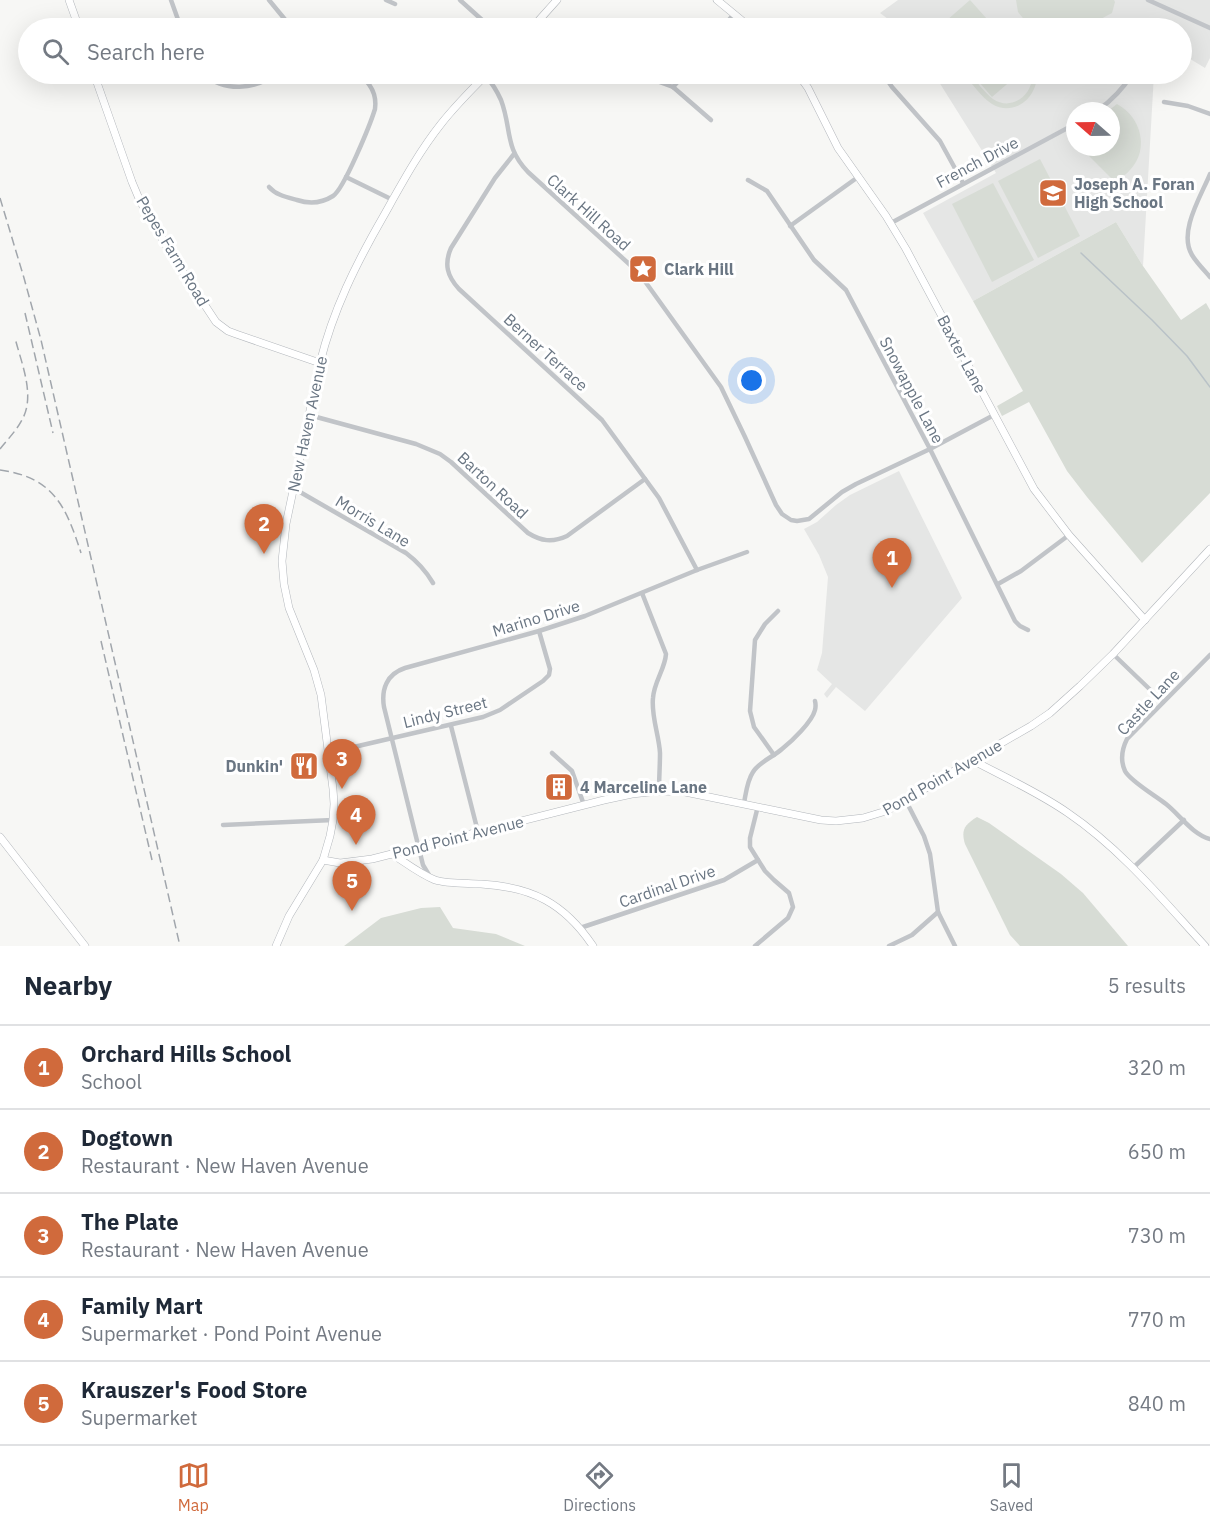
<!DOCTYPE html>
<html lang="en">
<head>
<meta charset="utf-8">
<style>
  :root { --surface:#fff; --page:#f6f6f7; --text:#1f2937; --muted:#747a83; --line:#e0e1e3; --accent:#d06a3c }
  body { margin:0; font-family:"IBM Plex Sans",sans-serif; background:var(--page); color:var(--text) }
  .compass { position:absolute; left:1066px; top:102px; width:54px; height:54px; border-radius:50%; background:var(--surface); box-shadow:0 6px 24px #0002; rotate:290deg }
  .you { position:absolute; left:752px; top:381px; width:21px; height:21px; margin:-15px; border:4px solid #fff; border-radius:50%; background:#1a73e8; box-shadow:0 0 0 9px #1a73e833 }
  .badge { display:grid; place-items:center; width:39px; height:39px; border-radius:50%; background:var(--accent); color:#fff; font-size:20px; font-weight:700 }
  .pin { position:absolute; translate:-50% -50px; filter:drop-shadow(0 2px 3px #0008) }
  .pin::after { content:''; position:absolute; top:32px; width:21px; height:18px; background:inherit; clip-path:polygon(0 0,100% 0,50% 100%) }
  .list { margin:0; padding:0; list-style:none }
  h2 { display:flex; justify-content:space-between; align-items:center; height:78px; margin:0; padding:0 24px; font-size:26px }
  h2 small { font-size:20px; font-weight:400; color:var(--muted) }
  .list li { display:grid; grid-template-columns:39px 1fr auto; gap:18px; align-items:center; box-sizing:border-box; height:84px; padding:0 24px; border-top:2px solid var(--line) }
  .list b { display:block; font-size:22px; white-space:nowrap }
  .list p { margin:0; font-size:20px; white-space:nowrap; color:var(--muted) }
  .list em { font-size:20px; font-style:normal; color:var(--muted) }
  .icon { flex:none; width:33px; height:33px; fill:none; stroke:currentColor; stroke-width:2; stroke-linecap:round; stroke-linejoin:round }
  .map { position:relative; flex:none; width:1210px; height:946px; overflow:hidden }
  .search { position:absolute; background:var(--surface); box-shadow:0 6px 24px #0002; left:18px; right:18px; top:18px; height:66px; display:flex; align-items:center; gap:15px; box-sizing:border-box; padding:0 21px; border-radius:33px; color:var(--muted); font-size:22px }
  .sheet { height:498px; background:var(--surface) }
  nav { display:flex; justify-content:space-around; align-items:center; box-sizing:border-box; height:84px; border-top:2px solid var(--line); background:var(--surface); font-size:16px; color:var(--muted) }
  nav a { display:grid; justify-items:center; gap:3px }
  nav .on { color:var(--accent) }
  .map>svg:first-child { display:block }
</style>
</head>
<body>
<div class="map">
<svg width="1210" height="946" viewBox="0 0 1210 946">
  <rect width="100%" height="100%" fill="#f7f7f5"/>
  <g fill="#e5e6e5" fill-rule="evenodd">
    <polygon points="898,0 1210,0 1210,58 1205,68 1182,54 1182,28 900,28 880,13"/>
    <path d="M934,74H1154L1143,266L1116,222L973,301L923,213L996,173ZM1075,111H1111V147H1075Z"/>
    <polygon points="899,471 962,598 865,711 836,687 827,698 824,694 832,684 817,670 822,653 828,577 819,555 804,529 817,522 836,505 850,495"/>
  </g>
  <g fill="#d7dcd5">
    <polygon points="970,0 995,28 938,28"/>
    <polygon points="1016,0 1114,0 1115,2 1112,13 1084,28 1031,28 1018,12"/>
    <path d="M963,74H970C977,82 984,92 993,99C1012,112 1034,94 1032,74H1042L1039,76L1037,75C1037,98 1014,117 992,104C981,97 972,83 963,74Z"/>
    <polygon points="972,74 1019,74 992,97"/>
    <path d="M1117,104C1141,117 1150,149 1130,170C1126,175 1120,178 1114,181L1080,147H1111V111H1108Z"/>
    <polygon points="1040,159 1080,236 1038,258 998,181"/>
    <polygon points="993,183 1034,260 992,282 952,204"/>
    <polygon points="1116,222 1143,266 1181,320 1206,303 1210,310 1210,493 1142,563 1087,497 1067,471 1029,402 1002,416 997,406 1023,391 973,301"/>
    <path d="M977,817L989,823L1061,874L1083,893L1128,946H1020L1010,935L965,844C961,830 964,825 977,817Z"/>
    <polygon points="440,907 453,928 496,934 525,946 344,946 381,918 421,908"/>
  </g>
  <g fill="none" stroke-linecap="round" stroke-linejoin="round">
    <polyline stroke="#b9c2c7" stroke-width="1.5" points="1081,253 1152,320 1187,356 1210,387"/>
    <g stroke="#b2b6bb" stroke-width="8">
      <g id="secondary">
        <polyline points="69,0 79,28"/>
        <polyline points="717,0 751,28"/>
        <polyline points="532,28 557,0"/>
        <polyline points="94,74 132,182 140,201 173,257 216,322 228,331 236,334 320,363"/>
        <polyline points="798,74 808,88 838,148 886,216 906,249 1034,489 1069,535 1145,620"/>
        <path d="M972,760C1004,777 1038,792 1068,813C1121,849 1162,899 1205,946"/>
        <polyline points="0,837 85,946"/>
        <path d="M392,854C406,863 420,874 435,880C448,884 468,883 481,884C532,887 564,903 593,946"/>
        <polyline points="323,860 340,863 372,859 604,800 632,794 659,791 685,792 821,820 836,821 863,818 886,811 898,805 972,760 1031,726 1050,713 1080,686 1113,654 1210,549"/>
        <path d="M276,946L289,916L323,860L330,836L333,820L334,804L333,789L321,695L314,670L289,608L284,584L282,561L286,524L320,363C333,310 356,264 383,217C401,185 418,153 441,124C455,106 471,90 487,74"/>
      </g>
    </g>
    <g stroke="#c1c4c8" stroke-width="4.5">
      <polyline points="171,0 181,28"/>
      <polyline points="269,0 292,28"/>
      <polyline points="386,0 395,4"/>
      <polyline points="460,0 491,28"/>
      <polyline points="1148,0 1210,28"/>
      <polyline points="722,28 734,14"/>
      <path d="M204,74C224,92 255,90 275,74"/>
      <polyline points="645,74 654,80 673,87 711,120"/>
      <polyline points="883,74 892,87 940,141 963,183"/>
      <path d="M485,75C492,83 497,91 501,100C512,129 504,147 528,172L639,273L721,387L745,437L776,505L782,514L791,520L797,521L809,519L842,492L856,484L930,449L994,415"/>
      <polyline points="673,87 685,74"/>
      <polyline points="1164,102 1188,106 1210,114"/>
      <path d="M1097,111C1111,101 1123,89 1132,74"/>
      <path d="M514,154L495,178L451,248C444,264 447,276 459,289L602,420L659,498L697,570"/>
      <path d="M1210,174C1201,196 1178,232 1192,255C1197,263 1204,270 1210,277"/>
      <polyline points="346,177 393,200"/>
      <polyline points="748,180 767,191 814,260 846,290 930,449 1015,621 1020,626 1028,630"/>
      <path d="M269,187C276,195 286,197 297,200C309,204 322,203 333,196C344,189 370,125 375,109C377,94 371,83 358,74"/>
      <polyline points="891,223 1075,124"/>
      <polyline points="790,226 858,177"/>
      <path d="M309,415L416,444L440,454L451,462L528,533C541,541 552,543 567,536L645,479"/>
      <path d="M293,488L406,553C418,562 426,571 433,583"/>
      <polyline points="998,584 1021,571 1069,535"/>
      <path d="M642,593L666,654C665,669 654,682 653,698C651,716 659,735 660,753C660,766 659,778 659,791"/>
      <polyline points="1113,654 1163,702"/>
      <path d="M1210,655L1127,739C1122,749 1120,760 1125,771C1130,781 1156,796 1166,804C1180,815 1192,834 1210,839"/>
      <polyline points="451,726 478,832"/>
      <polyline points="328,753 483,717 500,710 543,681 549,675 550,669 539,631"/>
      <polyline points="552,753 572,771 584,805"/>
      <polyline points="774,755 754,727 750,711 755,640 765,624 778,611"/>
      <polyline points="906,801 924,836 930,854 938,912 955,946"/>
      <path d="M744,803C746,793 747,781 753,772C759,762 773,757 782,749C792,741 812,722 815,710C816,706 816,705 815,701"/>
      <polyline points="223,825 333,820"/>
      <polyline points="1134,867 1184,820"/>
      <path d="M429,875L423,865L384,707C381,689 387,674 405,668L539,631L585,616L697,570L747,552"/>
      <polyline points="580,928 724,880 758,860"/>
      <polyline points="755,946 788,918 793,907 789,893 774,880 765,871 750,847 750,838 758,806"/>
      <polyline points="889,946 912,935 938,912"/>
    </g>
    <use href="#secondary" stroke="#fff" stroke-width="7"/>
    <g stroke="#a1a6ac" stroke-width="1.5" stroke-dasharray="9 4.5" stroke-linecap="butt">
      <polyline points="0,198 24,278 41,340 180,946"/>
      <polyline points="25,313 53,433"/>
      <path d="M0,449C8,439 17,430 23,418C35,394 21,362 15,338"/>
      <path d="M0,470C53,477 66,506 81,553"/>
      <polyline points="101,641 152,860"/>
    </g>
  </g>
  <defs>
    <g id="school-square" transform="scale(1.5)"><rect x="-9" y="-9" width="18" height="18" rx="4" fill="#d06a3c" stroke="#fff"/><path d="M0-5L7-2L0 1L-7-2ZM-4 1L0 2.5L4 1V4Q0 6-4 4Z" fill="#fff"/></g>
    <g id="sight-square" transform="scale(1.5)"><rect x="-9" y="-9" width="18" height="18" rx="4" fill="#d06a3c" stroke="#fff"/><path d="M0-6L1.8-2.2L6-1.7L2.9 1.2L3.7 5.4L0 3.3L-3.7 5.4L-2.9 1.2L-6-1.7L-1.8-2.2Z" fill="#fff"/></g>
    <g id="restaurant-square" transform="scale(1.5)"><rect x="-9" y="-9" width="18" height="18" rx="4" fill="#d06a3c" stroke="#fff"/><path d="M-5-6h1v4h1v-4h1v4h1v-4h1v5L-1.5 .5V6h-2V.5L-5-1ZM5-6V6H3V1.5H1.5Q1.5-4 5-6Z" fill="#fff"/></g>
    <g id="building-square" transform="scale(1.5)"><rect x="-9" y="-9" width="18" height="18" rx="4" fill="#d06a3c" stroke="#fff"/><path d="M-4-6H4V6H1V3H-1V6H-4ZM-2.5-4.3h1.7v1.8h-1.7ZM.8-4.3h1.7v1.8H.8ZM-2.5-1h1.7V.8h-1.7ZM.8-1h1.7V.8H.8Z" fill="#fff"/></g>
  </defs>
  <g fill-rule="evenodd">
    <use href="#school-square" x="1053" y="193"/>
    <use href="#sight-square" x="643" y="269"/>
    <use href="#restaurant-square" x="304" y="766"/>
    <use href="#building-square" x="559" y="787"/>
  </g>
  <g text-anchor="middle" stroke-width="6" stroke-linejoin="round" paint-order="stroke">
    <g font-size="16" fill="#6a7683" stroke="#fff">
      <text transform="translate(977 162) rotate(-28)" y="6">French Drive</text>
      <text transform="translate(589 212) rotate(42)" y="6">Clark Hill Road</text>
      <text transform="translate(173 251) rotate(59)" y="6">Pepes Farm Road</text>
      <text transform="translate(546 352) rotate(42)" y="6">Berner Terrace</text>
      <text transform="translate(962 354) rotate(62)" y="6">Baxter Lane</text>
      <text transform="translate(912 390) rotate(62)" y="6">Snowapple Lane</text>
      <text transform="translate(307 424) rotate(-78)" y="6">New Haven Avenue</text>
      <text transform="translate(493 485) rotate(43)" y="6">Barton Road</text>
      <text transform="translate(373 521) rotate(31)" y="6">Morris Lane</text>
      <text transform="translate(536 618) rotate(-17)" y="6">Marino Drive</text>
      <text transform="translate(1148 702) rotate(-47)" y="6">Castle Lane</text>
      <text transform="translate(445 712) rotate(-14)" y="6">Lindy Street</text>
      <text transform="translate(942 777) rotate(-30)" y="6">Pond Point Avenue</text>
      <text transform="translate(458 837) rotate(-14)" y="6">Pond Point Avenue</text>
      <text transform="translate(667 886) rotate(-19)" y="6">Cardinal Drive</text>
    </g>
    <g font-size="16" font-weight="bold" fill="#6a7683" stroke="#fff" text-anchor="start">
      <text x="1074" y="190">Joseph A. Foran<tspan x="1074" dy="18">High School</tspan></text>
      <text x="664" y="275">Clark Hill</text>
      <text x="283" y="772" text-anchor="end">Dunkin'</text>
      <text x="580" y="793">4 Marceline Lane</text>
    </g>
  </g>
</svg>
<svg class="compass" viewBox="-18 -18 36 36"><path d="M0-13l5 13h-10z" fill="#e53935"/><path d="M0 13l5-13h-10z" fill="#747a83"/></svg>
<div class="you"></div>
<div class="pin badge" style="left:892px;top:588px">1</div>
<div class="pin badge" style="left:264px;top:554px">2</div>
<div class="pin badge" style="left:342px;top:789px">3</div>
<div class="pin badge" style="left:356px;top:845px">4</div>
<div class="pin badge" style="left:352px;top:911px">5</div>
<div class="search"><svg class="icon" aria-label="search" viewBox="0 0 24 24"><circle cx="10" cy="10" r="6"/><path d="M15 15l6 6"/></svg>Search here</div>
</div>
<section class="sheet">
<h2>Nearby<small>5 results</small></h2>
<ul class="list">
<li><span class="badge">1</span><div><b>Orchard Hills School</b><p>School</p></div><em>320 m</em></li>
<li><span class="badge">2</span><div><b>Dogtown</b><p>Restaurant · New Haven Avenue</p></div><em>650 m</em></li>
<li><span class="badge">3</span><div><b>The Plate</b><p>Restaurant · New Haven Avenue</p></div><em>730 m</em></li>
<li><span class="badge">4</span><div><b>Family Mart</b><p>Supermarket · Pond Point Avenue</p></div><em>770 m</em></li>
<li><span class="badge">5</span><div><b>Krauszer's Food Store</b><p>Supermarket</p></div><em>840 m</em></li>
</ul>
</section>
<nav>
<a class="on"><svg class="icon" aria-label="map" viewBox="0 0 24 24"><path d="M3 6l6-2 6 2 6-2v14l-6 2-6-2-6 2zM9 4v14M15 6v14"/></svg>Map</a>
<a><svg class="icon" aria-label="directions" viewBox="0 0 24 24"><path d="M12 3l9 9-9 9-9-9zM9 14v-3h6M13 9l2 2-2 2"/></svg>Directions</a>
<a><svg class="icon" aria-label="saved" viewBox="0 0 24 24"><path d="M7 4h10v16l-5-4-5 4z"/></svg>Saved</a>
</nav>
</body>
</html>
